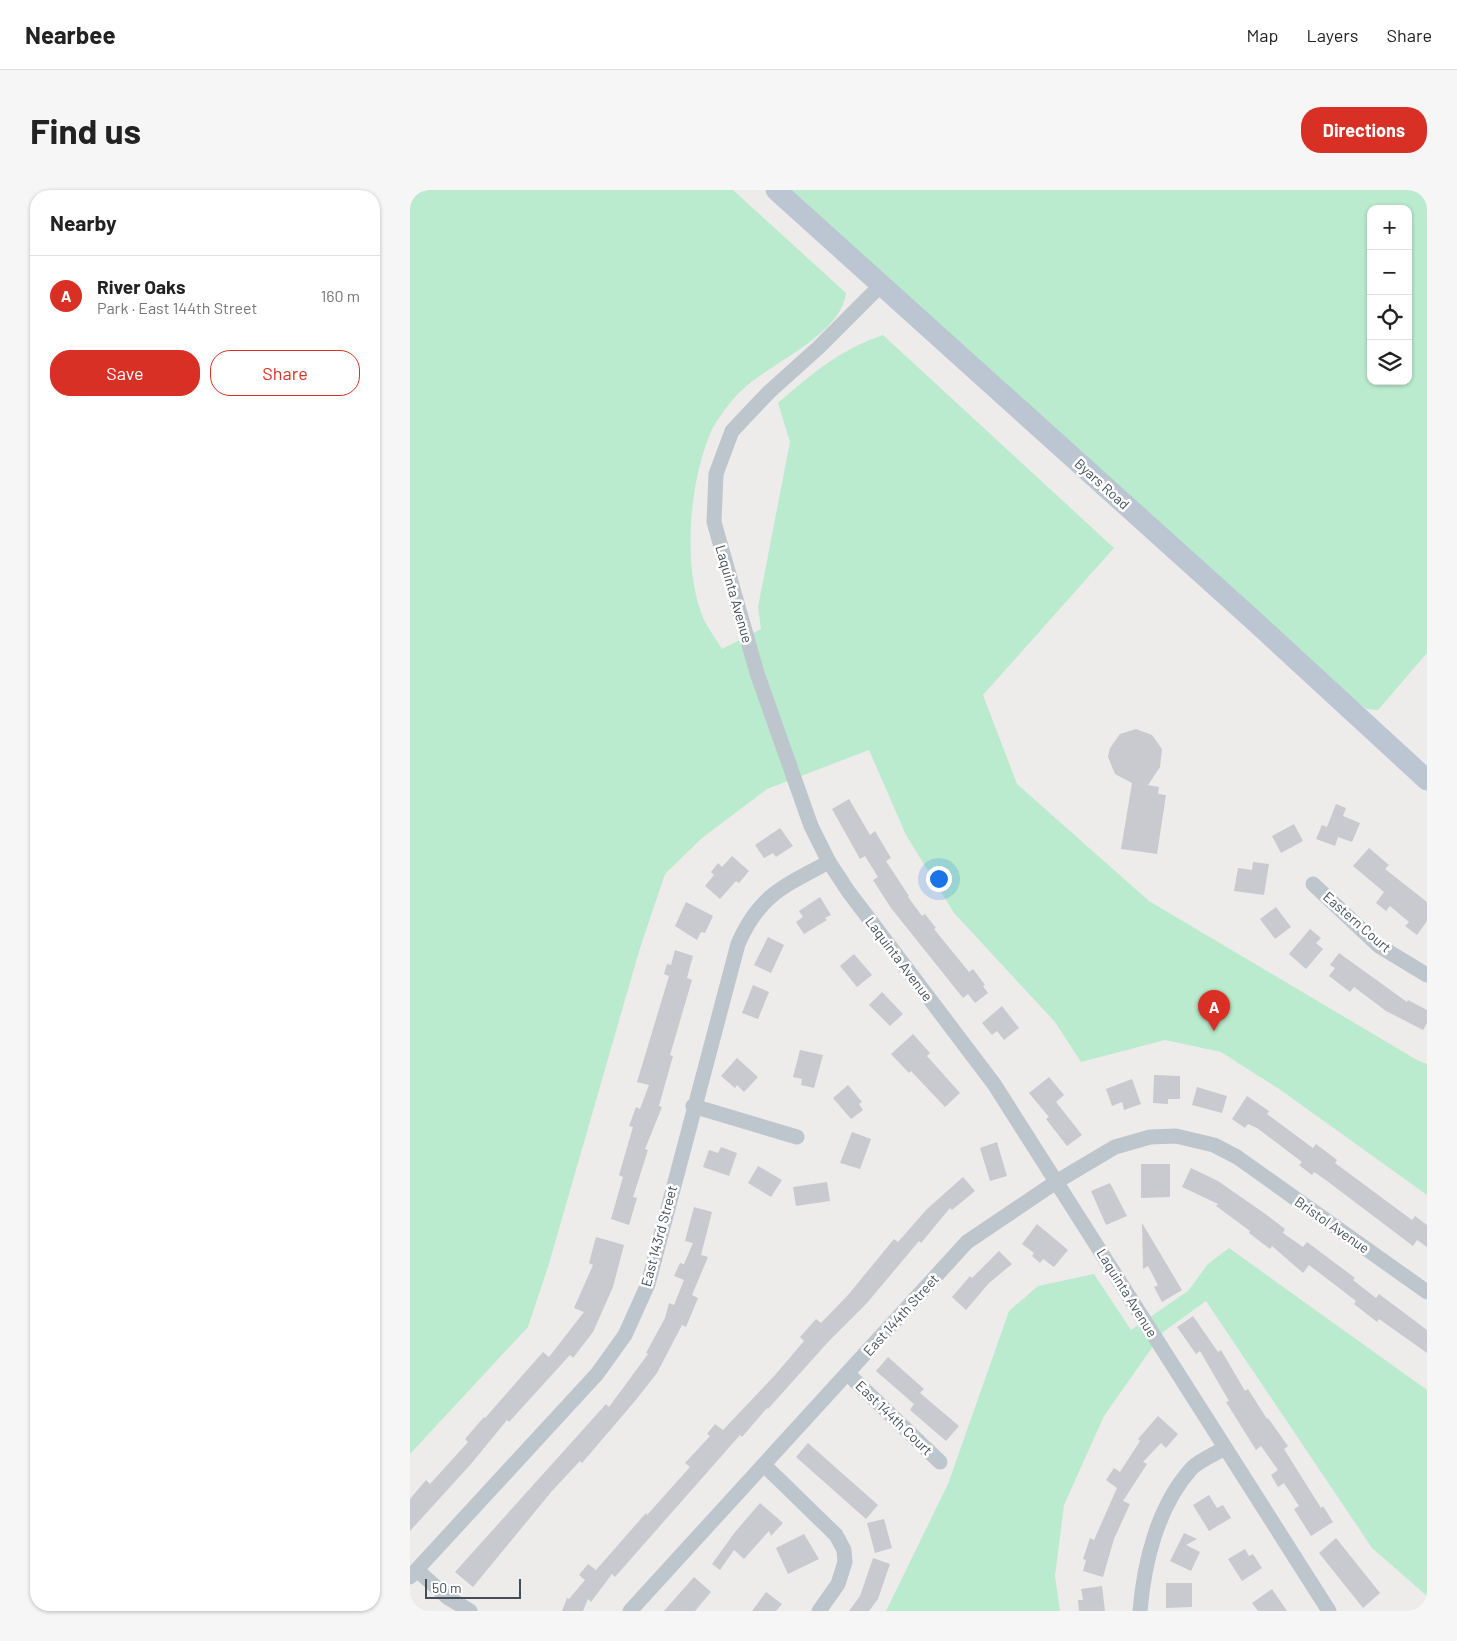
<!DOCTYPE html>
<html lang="en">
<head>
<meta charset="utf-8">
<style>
  :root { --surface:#fff; --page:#f6f6f6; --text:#222; --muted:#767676; --line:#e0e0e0; --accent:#d93025 }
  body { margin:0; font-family:Barlow,sans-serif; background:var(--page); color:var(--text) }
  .controls { position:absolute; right:15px; top:15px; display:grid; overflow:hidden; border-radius:10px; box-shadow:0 1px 4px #0004 }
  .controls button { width:45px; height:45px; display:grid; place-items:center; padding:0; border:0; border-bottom:1px solid var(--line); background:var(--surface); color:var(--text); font:25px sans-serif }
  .scale { position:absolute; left:15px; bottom:12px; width:96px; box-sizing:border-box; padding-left:5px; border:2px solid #454e57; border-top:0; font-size:14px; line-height:18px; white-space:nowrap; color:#454e57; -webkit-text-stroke:4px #fff; paint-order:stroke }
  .you { position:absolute; left:528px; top:688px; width:18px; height:18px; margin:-12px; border:4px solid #fff; border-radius:50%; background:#1a73e8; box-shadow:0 0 0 8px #1a73e833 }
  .badge { display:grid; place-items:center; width:32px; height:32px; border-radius:50%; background:var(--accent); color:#fff; font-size:16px; font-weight:700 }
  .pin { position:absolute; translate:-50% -41px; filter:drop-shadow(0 1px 2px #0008) }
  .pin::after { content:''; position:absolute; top:26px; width:18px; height:15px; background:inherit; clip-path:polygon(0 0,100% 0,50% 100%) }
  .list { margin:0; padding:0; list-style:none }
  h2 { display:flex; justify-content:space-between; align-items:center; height:65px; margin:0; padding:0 20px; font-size:21px }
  h2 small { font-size:16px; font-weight:400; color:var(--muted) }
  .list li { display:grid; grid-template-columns:32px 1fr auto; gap:15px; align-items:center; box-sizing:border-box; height:80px; padding:0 20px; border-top:1px solid var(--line) }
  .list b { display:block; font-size:19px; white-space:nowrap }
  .list p { margin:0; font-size:16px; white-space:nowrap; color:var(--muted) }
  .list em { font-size:16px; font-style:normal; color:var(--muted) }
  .actions { display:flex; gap:10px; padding:15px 20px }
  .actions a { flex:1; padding:11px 0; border:1px solid var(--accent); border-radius:20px; text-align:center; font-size:18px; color:var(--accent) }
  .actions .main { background:var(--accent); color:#fff }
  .icon { flex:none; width:28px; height:28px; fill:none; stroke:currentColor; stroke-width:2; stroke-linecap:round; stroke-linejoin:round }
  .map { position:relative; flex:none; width:1017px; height:1421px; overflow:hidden; border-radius:20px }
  header { display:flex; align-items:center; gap:30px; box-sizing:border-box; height:70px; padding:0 25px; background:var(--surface); border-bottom:1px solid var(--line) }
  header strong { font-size:24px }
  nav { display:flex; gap:28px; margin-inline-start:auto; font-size:18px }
  .intro { display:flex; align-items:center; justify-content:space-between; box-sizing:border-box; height:120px; padding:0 30px }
  h1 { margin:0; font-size:35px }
  .button { padding:12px 22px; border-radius:20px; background:var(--accent); color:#fff; font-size:18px; font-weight:700 }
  main { display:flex; gap:30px; padding:0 30px }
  aside { flex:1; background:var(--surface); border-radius:20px; box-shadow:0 1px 4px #0004 }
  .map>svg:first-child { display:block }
</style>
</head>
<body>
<header>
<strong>Nearbee</strong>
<nav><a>Map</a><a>Layers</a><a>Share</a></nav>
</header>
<div class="intro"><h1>Find us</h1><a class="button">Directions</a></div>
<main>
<aside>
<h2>Nearby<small></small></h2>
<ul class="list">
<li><span class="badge">A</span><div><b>River Oaks</b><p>Park · East 144th Street</p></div><em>160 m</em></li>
</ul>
<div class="actions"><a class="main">Save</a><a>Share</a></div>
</aside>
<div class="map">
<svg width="1017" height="1421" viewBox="0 0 1017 1421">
  <rect width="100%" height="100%" fill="#eeebeb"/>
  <g fill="#baebce" fill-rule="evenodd">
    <path d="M0,0H323L436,103C431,146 359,173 331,201C322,209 304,233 300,244C279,295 272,378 294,430C299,440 306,449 312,459L351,439L348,417L380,252L368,213C403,183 429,160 473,145L704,358L573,505L607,594L739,711L1007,870L1017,874V1005L872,901L811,862L755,850L671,872L645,832L544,723L496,645L459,560L357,599L292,648L255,684L230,758L138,1077L118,1137L0,1264Z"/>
    <path d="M380,0H1017V463L968,520L957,519L944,510ZM961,19H998V191H961Z"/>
    <polygon points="819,1058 1017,1200 1017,1406 962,1358 796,1111 753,1142 694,1226 654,1315 645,1386 650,1421 476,1421 538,1294 599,1121 628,1096 684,1084 721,1140 778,1101 798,1074"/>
  </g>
  <g fill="#c8cad0">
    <polygon points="726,539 742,545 752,559 750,577 738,595 749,597 748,604 756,605 747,664 711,659 722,593 705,584 698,567 700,558 710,544"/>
    <polygon points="439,609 460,645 465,641 481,668 476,671 499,706 498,707 512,726 515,724 526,738 524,739 559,782 563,779 575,795 573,796 578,803 565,813 558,804 553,808 481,718 463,690 468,687 455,666 450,669 422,619"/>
    <polygon points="926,614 936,618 933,626 950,633 942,652 928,647 925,656 906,649 912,635 917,637"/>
    <polygon points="884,634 893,651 871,663 862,646"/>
    <polygon points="370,638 383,656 366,667 363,663 354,668 345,655"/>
    <polygon points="959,658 979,675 975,679 1017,712 1017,731 1007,745 995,736 999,732 980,716 976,721 966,713 974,702 943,676"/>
    <polygon points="322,666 339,681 329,693 326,691 310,709 295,696 304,685 301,682 308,673 312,677"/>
    <polygon points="843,672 859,674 854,705 824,701 828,678 842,680"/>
    <polygon points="410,707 421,725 415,728 417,730 394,744 386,732 393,727 389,721"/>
    <polygon points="276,712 303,726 295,743 291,742 287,750 265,736"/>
    <polygon points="866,717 881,737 865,749 850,729"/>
    <polygon points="900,739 911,748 906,753 913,759 896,779 879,764"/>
    <polygon points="358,747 374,755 361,783 344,775"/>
    <polygon points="265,760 283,766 277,788 282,790 260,865 263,866 249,916 252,917 235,959 238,960 223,1007 227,1008 219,1035 201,1029 213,987 209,985 223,937 219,936 226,917 230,919 239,895 227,892 259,786 254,784 257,774 261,775"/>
    <polygon points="929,763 997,812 998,810 1017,820 1017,833 1013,840 976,821 944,797 940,802 919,786 925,778 920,775"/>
    <polygon points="444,764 462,785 447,797 430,776"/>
    <polygon points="343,795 359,802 348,829 332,823"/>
    <polygon points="472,802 493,824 480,836 459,815"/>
    <polygon points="592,816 609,838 594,850 587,841 582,845 572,833"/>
    <polygon points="503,844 520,863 517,866 550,903 535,917 501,881 499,883 481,864"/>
    <polygon points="390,860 413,865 404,898 391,895 392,889 383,887"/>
    <polygon points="327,868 348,887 334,902 327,895 325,898 311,886"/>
    <polygon points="744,885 770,886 770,909 758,909 758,914 743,913"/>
    <polygon points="639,887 654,905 646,912 672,945 657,956 636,929 639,927 619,903"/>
    <polygon points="722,889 731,914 714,920 712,912 702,916 696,899"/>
    <polygon points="438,895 452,912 449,914 453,920 441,929 423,908"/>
    <polygon points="787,897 817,906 812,923 782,915"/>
    <polygon points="837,906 859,921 857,924 903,958 906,954 927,970 925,973 1002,1030 1005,1026 1017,1035 1017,1057 1007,1050 1003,1056 913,988 904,982 902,985 889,975 892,972 847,938 838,934 835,938 822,929"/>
    <polygon points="442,942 461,949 450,979 430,973"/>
    <polygon points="587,952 597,986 580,991 570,958"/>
    <polygon points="311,957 327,963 319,986 293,977 299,960 308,963"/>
    <polygon points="731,974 760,974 760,1007 731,1008"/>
    <polygon points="348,976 372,990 361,1007 338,993"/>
    <polygon points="781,978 808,991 854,1023 875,1039 873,1043 893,1057 897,1052 945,1088 943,1090 966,1108 969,1104 1017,1140 1017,1163 969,1129 967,1132 944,1114 946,1111 899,1075 893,1083 862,1056 860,1059 839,1043 840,1041 806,1016 808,1014 772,997"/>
    <polygon points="553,987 565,1001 542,1020 540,1018 511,1053 509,1051 457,1113 418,1152 358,1219 357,1218 332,1247 330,1245 205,1387 202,1384 181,1412 178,1409 173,1421 152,1421 157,1408 159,1409 175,1390 169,1385 178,1374 186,1380 236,1323 237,1325 280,1277 275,1273 300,1246 297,1244 305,1234 313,1240 365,1185 394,1151 390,1147 406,1129 411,1133 438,1105 484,1049 488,1052 517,1019"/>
    <polygon points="417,992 420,1011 386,1016 383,997"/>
    <polygon points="700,993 717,1026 696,1035 681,1001"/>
    <polygon points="284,1017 302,1022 291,1065 298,1067 282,1105 288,1108 276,1137 272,1135 247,1183 225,1211 172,1273 170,1271 142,1301 63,1397 45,1382 196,1214 199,1217 238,1164 236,1163 255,1128 259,1113 264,1115 274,1090 264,1086 270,1073 274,1074 283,1053 275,1051"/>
    <polygon points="732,1033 772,1100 752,1112 744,1097 748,1095 738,1076 733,1079"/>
    <polygon points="627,1034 658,1060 644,1077 633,1069 630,1073 622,1066 624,1063 612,1054"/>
    <polygon points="186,1047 214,1055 203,1097 183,1142 163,1168 160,1165 99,1232 97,1230 61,1274 0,1341 0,1309 16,1290 20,1294 58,1252 55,1249 74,1227 75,1228 133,1162 139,1167 174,1122 164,1118 183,1075 179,1073"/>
    <polygon points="589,1061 602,1074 579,1093 556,1120 542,1107 560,1086 562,1088"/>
    <polygon points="783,1126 808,1162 811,1160 835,1201 838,1199 857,1229 858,1228 878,1256 874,1259 911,1318 913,1316 923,1332 901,1346 884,1319 889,1316 874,1293 868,1297 861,1285 868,1280 851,1256 846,1260 816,1212 819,1211 790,1161 786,1164 767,1137"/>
    <polygon points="478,1167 514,1199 510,1203 549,1236 536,1251 500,1220 504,1214 466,1181"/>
    <polygon points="748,1226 768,1244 756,1258 751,1253 733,1272 737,1274 713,1311 720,1314 704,1349 693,1387 673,1381 676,1370 673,1369 680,1348 684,1350 707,1298 696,1290 704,1278 710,1282 730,1251 728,1249"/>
    <polygon points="398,1253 468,1315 456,1329 386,1267"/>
    <polygon points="799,1305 807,1318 813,1315 821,1328 799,1341 783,1315"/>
    <polygon points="350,1313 373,1333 361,1346 359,1341 334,1369 324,1360 310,1380 302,1374 325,1342"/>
    <polygon points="474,1329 482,1358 465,1363 457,1333"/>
    <polygon points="774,1343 787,1349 776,1355 790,1362 781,1381 760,1371"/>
    <polygon points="394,1344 409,1369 378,1384 366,1358"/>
    <polygon points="926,1348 970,1403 953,1418 909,1363"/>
    <polygon points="835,1359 839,1366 843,1364 852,1378 832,1391 818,1369"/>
    <polygon points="463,1368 480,1374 468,1409 459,1421 439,1421 450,1406"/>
    <polygon points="284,1387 301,1402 285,1421 254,1421"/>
    <polygon points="756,1393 782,1393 782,1417 756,1418"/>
    <polygon points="692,1396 695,1421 669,1421 668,1410 673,1410 671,1399"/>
    <polygon points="862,1399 877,1421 848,1421 842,1413"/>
    <polygon points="356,1402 372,1414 366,1421 342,1421"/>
  </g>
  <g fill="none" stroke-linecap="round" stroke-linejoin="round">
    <g stroke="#bdc5cd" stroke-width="15">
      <polyline points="471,95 408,158 359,202 322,241 306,284 304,332 347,483 401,636 419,672 438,701 584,894 919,1421"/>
      <polyline points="903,694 969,756 1017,785"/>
      <polyline points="283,916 387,947"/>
      <polyline points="438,1184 530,1272"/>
      <polyline points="354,1275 426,1345 434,1360 435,1372 428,1394 409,1421"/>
      <polyline points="7,1380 37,1407 60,1421"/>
      <path d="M0,1387L187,1184L215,1145L238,1094L328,754C349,705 374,696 419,672"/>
      <polyline points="220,1421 557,1052 646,992 705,957 740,947 766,946 804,955 827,967 1017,1102"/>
      <path d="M730,1421C734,1372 748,1315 782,1278C790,1270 805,1264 815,1258"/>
    </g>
    <polyline stroke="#bcc6d2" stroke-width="21" points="366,0 841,428 1017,590"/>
  </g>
  <g text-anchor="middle" stroke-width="5" stroke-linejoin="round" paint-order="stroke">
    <g font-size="14" fill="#454e57" stroke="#fff">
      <text transform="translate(692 294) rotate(42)" y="5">Byars Road</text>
      <text transform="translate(324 404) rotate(74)" y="5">Laquinta Avenue</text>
      <text transform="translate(947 732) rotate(41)" y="5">Eastern Court</text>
      <text transform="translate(489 769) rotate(53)" y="5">Laquinta Avenue</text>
      <text transform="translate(922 1035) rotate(35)" y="5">Bristol Avenue</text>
      <text transform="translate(249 1046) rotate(-75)" y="5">East 143rd Street</text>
      <text transform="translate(717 1103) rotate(58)" y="5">Laquinta Avenue</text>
      <text transform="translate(491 1125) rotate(-48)" y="5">East 144th Street</text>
      <text transform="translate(484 1228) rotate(44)" y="5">East 144th Court</text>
    </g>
  </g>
</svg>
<div class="controls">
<button>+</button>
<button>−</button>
<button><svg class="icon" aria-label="locate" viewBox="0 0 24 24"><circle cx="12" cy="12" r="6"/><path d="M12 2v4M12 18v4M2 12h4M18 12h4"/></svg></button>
<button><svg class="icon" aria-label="layers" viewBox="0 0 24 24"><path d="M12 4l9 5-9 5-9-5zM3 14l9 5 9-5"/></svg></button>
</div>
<div class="scale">50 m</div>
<div class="you"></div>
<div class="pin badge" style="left:804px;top:841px">A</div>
</div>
</main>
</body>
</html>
